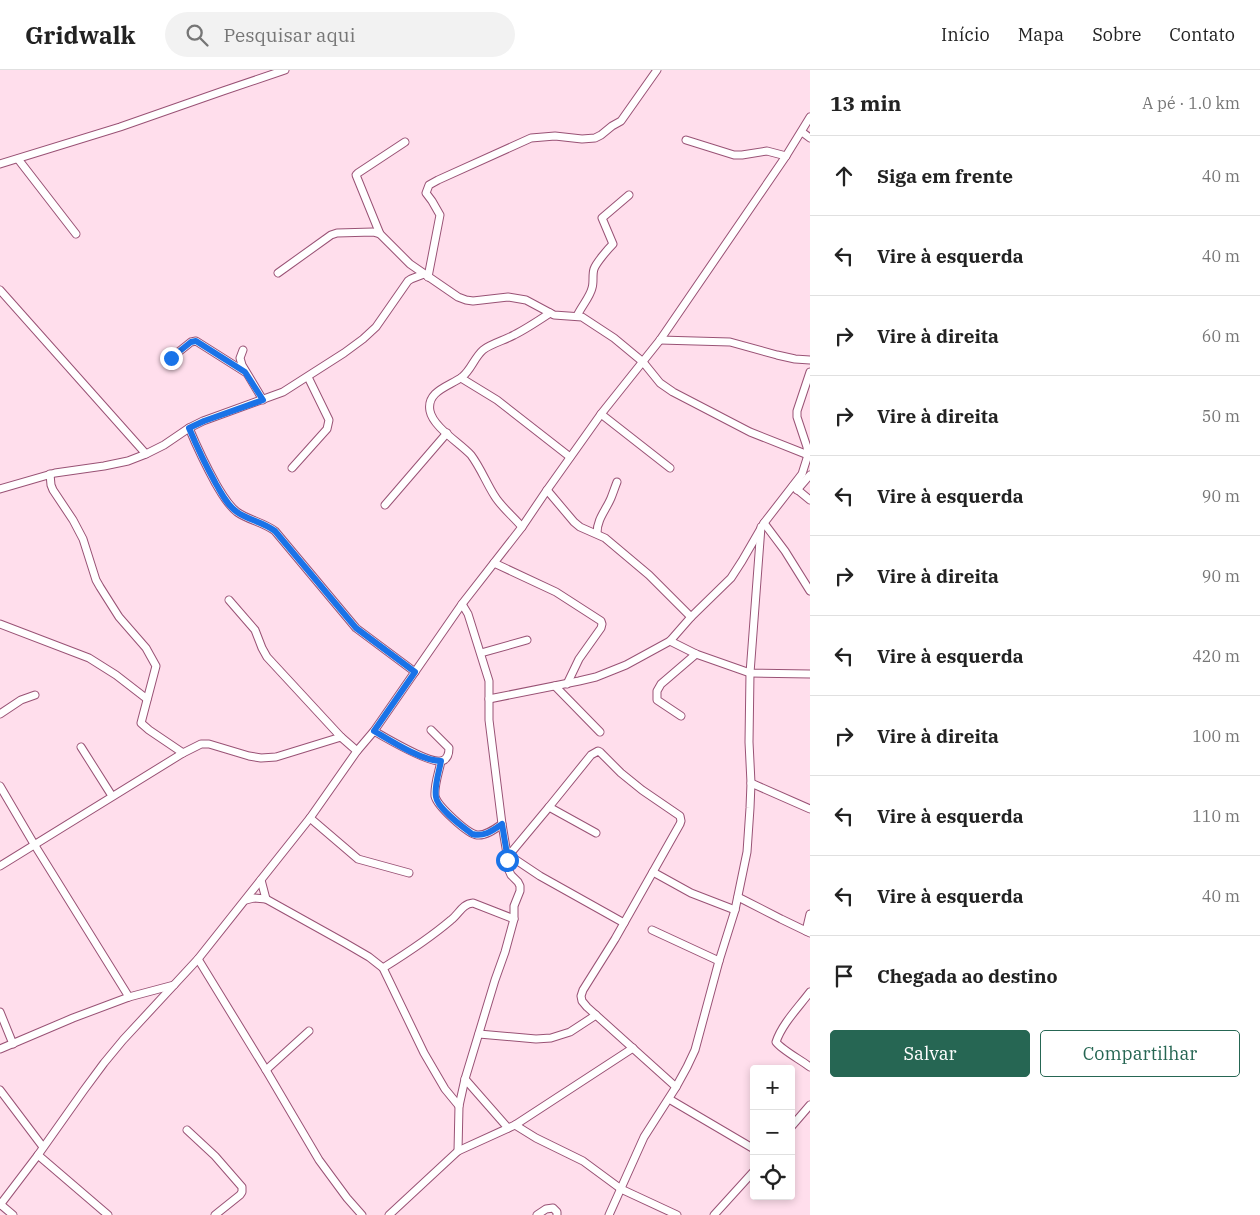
<!DOCTYPE html>
<html lang="pt">
<head>
<meta charset="utf-8">
<style>
  :root { --surface:#fff; --page:#f2f2f2; --text:#222; --muted:#767676; --line:#e0e0e0; --accent:#266653 }
  body { margin:0; font-family:"IBM Plex Serif",serif; background:var(--page); color:var(--text) }
  .controls { position:absolute; right:15px; bottom:15px; display:grid; overflow:hidden; border-radius:5px; box-shadow:0 2px 8px #0003 }
  .controls button { width:45px; height:45px; display:grid; place-items:center; padding:0; border:0; border-bottom:1px solid var(--line); background:var(--surface); color:var(--text); font:25px sans-serif }
  .stop { position:absolute; width:15px; height:15px; margin:-11px; border:4px solid #1a73e8; border-radius:50%; background:#fff }
  .stop.end { background:#1a73e8; border-color:#fff; box-shadow:0 1px 5px #0008 }
  .list { margin:0; padding:0; list-style:none }
  h2 { display:flex; justify-content:space-between; align-items:center; height:65px; margin:0; padding:0 20px; font-size:21px }
  h2 small { font-size:16px; font-weight:400; color:var(--muted) }
  .list li { display:grid; grid-template-columns:32px 1fr auto; gap:15px; align-items:center; box-sizing:border-box; height:80px; padding:0 20px; border-top:1px solid var(--line) }
  .list b { display:block; font-size:19px; white-space:nowrap }
  .list em { font-size:16px; font-style:normal; color:var(--muted) }
  .actions { display:flex; gap:10px; padding:15px 20px }
  .actions a { flex:1; padding:11px 0; border:1px solid var(--accent); border-radius:5px; text-align:center; font-size:18px; color:var(--accent) }
  .actions .main { background:var(--accent); color:#fff }
  .icon { flex:none; width:28px; height:28px; fill:none; stroke:currentColor; stroke-width:2; stroke-linecap:round; stroke-linejoin:round }
  .map { position:relative; flex:none; width:810px; height:1145px; overflow:hidden }
  header { display:flex; align-items:center; gap:30px; box-sizing:border-box; height:70px; padding:0 25px; background:var(--surface); border-bottom:1px solid var(--line) }
  header strong { font-size:24px }
  nav { display:flex; gap:28px; margin-inline-start:auto; font-size:18px }
  .search { width:350px; height:45px; background:var(--page); display:flex; align-items:center; gap:12px; box-sizing:border-box; padding:0 18px; border-radius:28px; color:var(--muted); font-size:19px }
  main { display:flex }
  aside { flex:1; background:var(--surface) }
  .map>svg:first-child { display:block }
</style>
</head>
<body>
<header>
<strong>Gridwalk</strong>
<div class="search"><svg class="icon" aria-label="search" viewBox="0 0 24 24"><circle cx="10" cy="10" r="6"/><path d="M15 15l6 6"/></svg>Pesquisar aqui</div>
<nav><a>Início</a><a>Mapa</a><a>Sobre</a><a>Contato</a></nav>
</header>
<main>
<div class="map">
<svg width="810" height="1145" viewBox="0 0 810 1145">
  <rect width="100%" height="100%" fill="#ffdeec"/>
  <g fill="none" stroke-linecap="round" stroke-linejoin="round">
    <g stroke="#995275" stroke-width="9">
      <g id="minor">
        <polyline points="802,62 810,68"/>
        <polyline points="686,70 734,85 742,85 767,81 786,86"/>
        <polyline points="18,89 76,164"/>
        <polyline points="0,94 120,57 223,21 285,0"/>
        <polyline points="380,164 356,105 358,103 405,72"/>
        <polyline points="278,203 331,165 337,163 373,162 380,164 410,194 458,227 466,230 473,231 508,227 526,230 554,245 582,247 614,268 643,292 660,313 673,322 750,362 808,385"/>
        <polyline points="428,207 440,145 432,131 426,123 429,115 438,110 531,68 555,66 582,69 595,68 601,65 612,56 621,51 657,0"/>
        <polyline points="0,220 146,384"/>
        <path d="M577,246C581,237 590,227 592,218C594,212 592,205 594,199C596,193 608,179 613,174L602,148L629,125"/>
        <polyline points="660,270 730,272 777,285 795,289 810,290"/>
        <polyline points="243,280 240,288 242,295 263,330"/>
        <polyline points="171,288 191,272 196,271 245,302"/>
        <polyline points="461,308 497,330 570,387"/>
        <polyline points="601,344 670,398"/>
        <path d="M189,358C197,377 206,396 216,414C222,424 227,434 237,442C248,450 263,452 275,461L356,558L415,602"/>
        <polyline points="292,398 327,359 329,350 308,307"/>
        <polyline points="50,404 51,415 53,420 73,450 83,469 96,510 100,517 119,547 146,578 156,596 141,653 149,660 183,683"/>
        <polyline points="793,416 810,430"/>
        <polyline points="0,419 55,403 104,396 128,391 146,384 164,375 189,358 203,351 283,322 344,283 363,269 376,257 408,211 411,209 424,204"/>
        <polyline points="547,420 574,452 580,457 605,468 649,505 691,547"/>
        <polyline points="797,420 810,405"/>
        <polyline points="385,435 447,363"/>
        <polyline points="764,453 785,481 810,521"/>
        <path d="M522,457C513,446 501,437 494,425C486,412 480,397 471,385C460,373 433,357 430,341C426,321 450,316 462,307C471,300 474,288 483,280C490,274 505,270 514,265C526,259 538,251 550,243"/>
        <path d="M597,463C597,449 606,440 611,428C613,423 615,417 617,412"/>
        <polyline points="494,493 556,522 601,551 602,554 601,558 579,589 567,614"/>
        <polyline points="229,530 255,560 262,578 267,587 341,667"/>
        <polyline points="0,554 89,588 116,605 147,629"/>
        <polyline points="670,571 696,584 750,603 810,604"/>
        <polyline points="481,583 527,570"/>
        <polyline points="555,616 600,662"/>
        <polyline points="489,629 579,611 596,607 626,595 670,571 691,547 731,508 742,491 764,453 802,404 808,385 807,377 797,347 797,341 810,302"/>
        <polyline points="0,644 21,630 35,625"/>
        <polyline points="681,646 657,630 657,621 661,614 696,584"/>
        <path d="M374,661C386,668 430,694 442,691C448,689 449,683 449,678L431,660"/>
        <polyline points="81,677 112,726"/>
        <path d="M441,691C439,702 434,715 435,726C437,736 468,764 477,765C486,766 495,759 502,754"/>
        <polyline points="751,713 810,739"/>
        <polyline points="0,716 34,774 129,927"/>
        <polyline points="549,737 591,685 598,681 600,682 621,703 642,720 680,746 681,751 680,754 615,869 583,920 581,926 582,931 587,937 676,1017"/>
        <polyline points="310,748 358,789 409,803"/>
        <polyline points="507,784 540,806 624,853"/>
        <polyline points="509,785 549,737 596,763"/>
        <polyline points="0,796 183,683 201,674 209,674 249,686 261,688 276,687 341,667 357,681"/>
        <polyline points="653,802 691,823 735,840"/>
        <polyline points="261,810 266,829"/>
        <polyline points="738,827 781,849 810,863"/>
        <polyline points="246,830 254,828 266,829 345,873 369,887 383,898 424,983 445,1019 459,1036"/>
        <polyline points="652,860 719,891"/>
        <polyline points="806,861 810,844"/>
        <polyline points="198,889 266,1000 319,1090 347,1128 362,1145"/>
        <path d="M383,898C407,883 430,868 451,850C459,844 462,834 473,833L514,849"/>
        <path d="M810,922C798,938 782,954 776,972C782,980 801,990 810,997"/>
        <polyline points="0,942 13,974"/>
        <polyline points="479,964 536,969 551,968 570,962 596,945"/>
        <polyline points="0,979 73,948 129,927 174,915"/>
        <polyline points="266,1000 309,961"/>
        <polyline points="465,1009 508,1058"/>
        <polyline points="0,1020 43,1077"/>
        <polyline points="669,1029 754,1079"/>
        <polyline points="515,1055 536,1068 583,1091 621,1119 677,1145"/>
        <polyline points="791,1057 810,1035"/>
        <polyline points="187,1060 215,1086 242,1117 242,1122 240,1125 215,1145"/>
        <polyline points="458,1081 459,1036 465,1009 495,910 505,882 514,849 514,836 520,821 520,816 518,812 511,805 507,796 507,784 502,754 489,650 489,611 468,544 462,534"/>
        <polyline points="38,1085 108,1145"/>
        <polyline points="0,1134 13,1145"/>
        <polyline points="0,1135 38,1085 84,1020 104,993 123,970 198,889 310,748 357,681 374,661 462,534 522,457 547,420 601,344 660,270 786,86 810,47"/>
        <polyline points="389,1145 458,1081 515,1055 633,978"/>
        <polyline points="537,1145 546,1139 553,1138 557,1142 557,1145"/>
        <polyline points="609,1145 644,1067 676,1017 687,997 695,980 719,891 735,840 747,782 750,738 751,713 749,672 750,603 761,457"/>
        <polyline points="714,1145 754,1101"/>
      </g>
    </g>
    <use href="#minor" stroke="#fff" stroke-width="7"/>
  </g>
  <g fill="none" stroke-linecap="round" stroke-linejoin="round">
    <path stroke="#1a73e8" stroke-width="6" d="M171,288L191,272L196,271L245,302L263,330L204,351L189,358C197,377 206,396 216,414C222,424 227,435 237,442C248,450 263,452 275,461L356,558L415,602L374,661C391,671 422,691 441,691C439,702 434,716 436,727C437,738 463,757 472,764C484,767 492,761 502,754L507,784V790"/>
  </g>
</svg>
<div class="controls">
<button>+</button>
<button>−</button>
<button><svg class="icon" aria-label="locate" viewBox="0 0 24 24"><circle cx="12" cy="12" r="6"/><path d="M12 2v4M12 18v4M2 12h4M18 12h4"/></svg></button>
</div>
<div class="stop" style="left:507px;top:790px"></div>
<div class="stop end" style="left:171px;top:288px"></div>
</div>
<aside>
<h2>13 min<small>A pé · 1.0 km</small></h2>
<ul class="list">
<li><svg class="icon" aria-label="ahead" viewBox="0 0 24 24"><path d="M12 20V5M6 11l6-6 6 6"/></svg><div><b>Siga em frente</b></div><em>40 m</em></li>
<li><svg class="icon" aria-label="left" viewBox="0 0 24 24"><path d="M17 20v-9H6M10 6l-5 5 5 5"/></svg><div><b>Vire à esquerda</b></div><em>40 m</em></li>
<li><svg class="icon" aria-label="right" viewBox="0 0 24 24"><path d="M7 20v-9h11M14 6l5 5-5 5"/></svg><div><b>Vire à direita</b></div><em>60 m</em></li>
<li><svg class="icon" aria-label="right" viewBox="0 0 24 24"><path d="M7 20v-9h11M14 6l5 5-5 5"/></svg><div><b>Vire à direita</b></div><em>50 m</em></li>
<li><svg class="icon" aria-label="left" viewBox="0 0 24 24"><path d="M17 20v-9H6M10 6l-5 5 5 5"/></svg><div><b>Vire à esquerda</b></div><em>90 m</em></li>
<li><svg class="icon" aria-label="right" viewBox="0 0 24 24"><path d="M7 20v-9h11M14 6l5 5-5 5"/></svg><div><b>Vire à direita</b></div><em>90 m</em></li>
<li><svg class="icon" aria-label="left" viewBox="0 0 24 24"><path d="M17 20v-9H6M10 6l-5 5 5 5"/></svg><div><b>Vire à esquerda</b></div><em>420 m</em></li>
<li><svg class="icon" aria-label="right" viewBox="0 0 24 24"><path d="M7 20v-9h11M14 6l5 5-5 5"/></svg><div><b>Vire à direita</b></div><em>100 m</em></li>
<li><svg class="icon" aria-label="left" viewBox="0 0 24 24"><path d="M17 20v-9H6M10 6l-5 5 5 5"/></svg><div><b>Vire à esquerda</b></div><em>110 m</em></li>
<li><svg class="icon" aria-label="left" viewBox="0 0 24 24"><path d="M17 20v-9H6M10 6l-5 5 5 5"/></svg><div><b>Vire à esquerda</b></div><em>40 m</em></li>
<li><svg class="icon" aria-label="arrive" viewBox="0 0 24 24"><path d="M6 21V4h12l-3 4 3 4H6"/></svg><div><b>Chegada ao destino</b></div></li>
</ul>
<div class="actions"><a class="main">Salvar</a><a>Compartilhar</a></div>
</aside>
</main>
</body>
</html>
